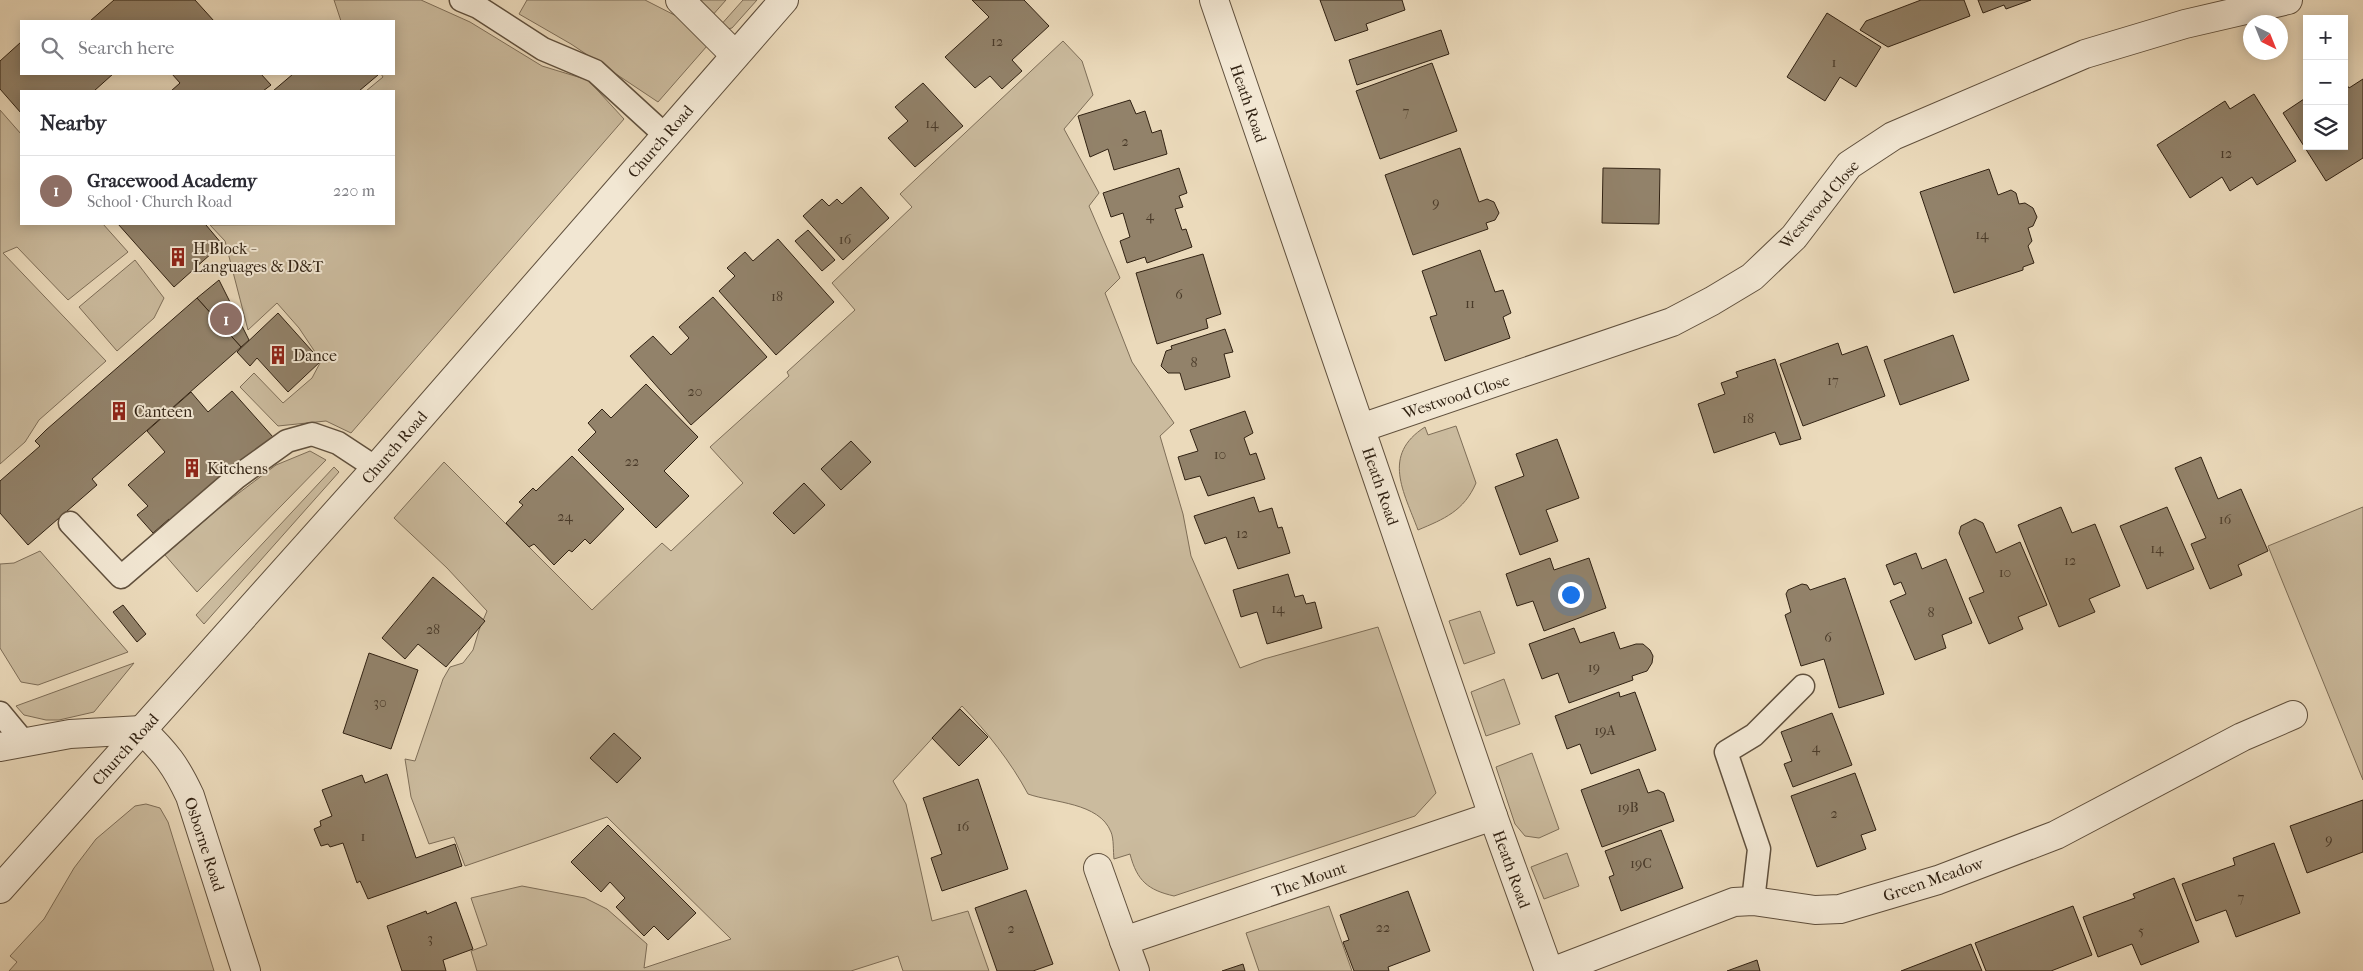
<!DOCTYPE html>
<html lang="en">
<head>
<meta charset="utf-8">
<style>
  :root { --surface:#fff; --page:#f2f2f3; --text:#2b2b33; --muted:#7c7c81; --line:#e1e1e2; --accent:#7c3aed }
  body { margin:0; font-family:"IM FELL French Canon",serif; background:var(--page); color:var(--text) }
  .controls { position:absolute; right:15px; top:15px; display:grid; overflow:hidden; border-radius:0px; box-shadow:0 2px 12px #0003 }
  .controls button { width:45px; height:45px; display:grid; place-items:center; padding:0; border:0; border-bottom:1px solid var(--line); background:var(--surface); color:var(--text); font:25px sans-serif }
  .compass { position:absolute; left:2243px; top:15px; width:45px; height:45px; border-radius:50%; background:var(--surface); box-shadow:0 2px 12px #0003; rotate:137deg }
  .you { position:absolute; left:1570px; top:594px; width:18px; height:18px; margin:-12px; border:4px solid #fff; border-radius:50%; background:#1a73e8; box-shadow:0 0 0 8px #1a73e833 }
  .badge { display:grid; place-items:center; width:32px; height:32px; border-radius:50%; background:var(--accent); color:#fff; font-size:16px; font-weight:700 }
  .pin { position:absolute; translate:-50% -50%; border:2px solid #fff; box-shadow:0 1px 5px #0006 }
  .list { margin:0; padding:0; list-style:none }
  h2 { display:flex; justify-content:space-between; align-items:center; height:65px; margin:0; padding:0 20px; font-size:21px }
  h2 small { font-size:16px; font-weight:400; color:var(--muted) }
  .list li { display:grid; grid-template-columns:32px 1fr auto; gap:15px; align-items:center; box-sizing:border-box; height:70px; padding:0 20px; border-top:1px solid var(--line) }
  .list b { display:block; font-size:19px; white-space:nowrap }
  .list p { margin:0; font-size:16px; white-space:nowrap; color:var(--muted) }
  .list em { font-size:16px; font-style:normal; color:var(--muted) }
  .icon { flex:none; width:28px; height:28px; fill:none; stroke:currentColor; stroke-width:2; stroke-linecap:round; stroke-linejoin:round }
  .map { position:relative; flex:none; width:2363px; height:971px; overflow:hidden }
  .search { position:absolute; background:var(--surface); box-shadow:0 2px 12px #0003; left:20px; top:20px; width:375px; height:55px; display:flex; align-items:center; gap:12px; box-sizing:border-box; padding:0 18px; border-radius:0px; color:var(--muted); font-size:19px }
  .panel { position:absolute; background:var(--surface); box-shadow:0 2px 12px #0003; left:20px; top:90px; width:375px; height:135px; border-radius:0px }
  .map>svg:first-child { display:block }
</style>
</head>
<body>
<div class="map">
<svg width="2363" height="971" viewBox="0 0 2363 971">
  <rect width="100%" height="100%" fill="#ebdabb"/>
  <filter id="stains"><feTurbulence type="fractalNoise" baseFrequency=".004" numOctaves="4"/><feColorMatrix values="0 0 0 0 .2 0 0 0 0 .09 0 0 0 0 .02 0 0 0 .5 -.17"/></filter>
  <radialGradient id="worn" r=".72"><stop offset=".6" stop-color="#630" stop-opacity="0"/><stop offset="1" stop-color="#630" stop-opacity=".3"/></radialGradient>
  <g fill="#cbbb9e" stroke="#7e6e58">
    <polygon points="334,0 421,0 470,22 542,66 588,80 624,119 351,433 326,421 278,426 240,387 254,373 283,403 312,378 321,361 299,328 277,303 248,330 225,241 210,225 394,224 394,91 366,91 383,77 381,74 394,74 394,21 341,21"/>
    <polygon points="527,0 645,0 692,24 707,46 658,102 571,44 519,14"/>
    <polygon points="697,0 726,0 711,17"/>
    <polygon points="743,0 757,0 732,28 722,30 719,27"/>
    <path d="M1063,41L1082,61L1093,95L1064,129L1099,193L1089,206L1120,278L1105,293L1132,362L1174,423L1160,436L1183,514L1191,556L1240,668L1264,659L1378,627L1436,793L1415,816L1174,896C1148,890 1137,881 1130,854L1114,859C1113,851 1114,839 1111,832C1099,802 1053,803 1028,794C1011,762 987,732 962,706L893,781L906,804L932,921L968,911L989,971H903L898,956L851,971H477L471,951L487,945L471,898L522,886L585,898L607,909L647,944L644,968L731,939L607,817L465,866L454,837L429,844L411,797L405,759L415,761L443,679L450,667L463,663L473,650L479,630L487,611L447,568L394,518L444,462L592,610L662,543L671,551L743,483L710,447L789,376L787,372L855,310L832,283L912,207L900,194Z"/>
    <polygon points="0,110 21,134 21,224 103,224 128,252 68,300 17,247 3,253 106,361 39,420 25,442 0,464"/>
    <polygon points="135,260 164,298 154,318 117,351 79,307"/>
    <path d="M1456,426L1476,483C1464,511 1444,519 1418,530C1404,492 1381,455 1425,427L1428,435Z"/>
    <polygon points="310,451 326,460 197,592 165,555 219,508 276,465"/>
    <polygon points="334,467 339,472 204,624 196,615"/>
    <polygon points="2363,507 2363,780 2268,546"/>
    <polygon points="40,551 128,652 38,685 21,682 0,648 0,564 14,563"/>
    <polygon points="1480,611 1495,653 1464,664 1449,621"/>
    <polygon points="134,663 94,712 59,720 46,720 24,715 16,706"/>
    <polygon points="1504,679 1520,724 1486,736 1471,692"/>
    <polygon points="1532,753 1559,829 1539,838 1525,836 1515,824 1496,767"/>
    <polygon points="146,804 160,808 168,822 214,971 9,971 17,962 10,956 44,919 74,868 96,839 135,806"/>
    <polygon points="1567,853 1579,886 1544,899 1531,867"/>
    <polygon points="1329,906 1352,971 1259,971 1246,933"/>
  </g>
  <g fill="#92826a" stroke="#312213">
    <polygon points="114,0 195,0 214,21 90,21"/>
    <polygon points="972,0 1024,0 1049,26 1012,60 1022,71 1002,89 990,76 975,88 945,57 989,17"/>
    <polygon points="1320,0 1402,0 1405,10 1366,24 1368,30 1335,41"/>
    <polygon points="1921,0 1964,0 1970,16 1888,47 1860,30 1866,21"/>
    <polygon points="1978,0 2031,0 2006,9 2004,5 1983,13"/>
    <polygon points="1827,13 1881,47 1856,87 1840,77 1825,101 1787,77"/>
    <polygon points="1441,30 1449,54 1357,85 1349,60"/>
    <polygon points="21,42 21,74 113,74 94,91 21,91 21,113 0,89 0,61"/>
    <polygon points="1432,63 1457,131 1380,159 1356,91"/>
    <polygon points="172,74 261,74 271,85 263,91 171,91 180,83"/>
    <polygon points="293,74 377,74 378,75 359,91 273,91"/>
    <polygon points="2363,79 2363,158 2326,181 2283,113 2307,97 2307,146 2344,146 2344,81 2349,88"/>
    <polygon points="923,83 963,126 915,167 888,138 908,121 895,107"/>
    <polygon points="2254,94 2296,161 2257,185 2252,177 2230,191 2222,177 2190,198 2157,145 2225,101 2230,109"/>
    <polygon points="1130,100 1136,114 1145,111 1152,133 1161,130 1167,154 1114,170 1108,149 1090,157 1078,116"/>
    <polygon points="1460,148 1479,202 1487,199 1494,202 1499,213 1495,220 1486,223 1488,229 1413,255 1385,175"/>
    <polygon points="1179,168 1187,193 1179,196 1183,207 1175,209 1182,230 1186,229 1192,247 1147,263 1145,257 1127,263 1120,241 1130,237 1123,213 1111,217 1103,193"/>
    <polygon points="1603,168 1660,169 1659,224 1602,223"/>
    <polygon points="1989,169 1998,195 2011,190 2016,193 2019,204 2025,203 2033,208 2037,217 2033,226 2028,228 2032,241 2028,246 2034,263 2023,267 2023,270 1954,293 1920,192"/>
    <polygon points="861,187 889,218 843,260 803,216 822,199 829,206 837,199 842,204"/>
    <polygon points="118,224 208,224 206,225 222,244 174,287"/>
    <polygon points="808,230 835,260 822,271 795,241"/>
    <polygon points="778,239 834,302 776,355 719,291 735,276 727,268 745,252 753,261"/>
    <polygon points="1480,250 1495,292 1503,290 1511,313 1503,317 1510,338 1445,361 1430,317 1437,315 1422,271"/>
    <polygon points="1203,254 1221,314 1206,319 1208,328 1157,344 1136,273"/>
    <polygon points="219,280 249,340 241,347 197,298"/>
    <polygon points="713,297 767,357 691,425 630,356 653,336 671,355 689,338 679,327"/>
    <polygon points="197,298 241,347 92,479 97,485 28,545 0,513 0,481 40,446 35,441 46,430"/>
    <polygon points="278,313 321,361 288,392 257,358 250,366 237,352"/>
    <polygon points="1225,329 1233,352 1224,354 1230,377 1185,390 1180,373 1168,373 1161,366 1166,351 1172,349 1171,346"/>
    <polygon points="1953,335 1969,380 1900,405 1884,360"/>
    <polygon points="1838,343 1842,355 1867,346 1885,396 1803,426 1780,364"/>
    <polygon points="1775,359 1801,439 1780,445 1775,432 1714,453 1698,404 1725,394 1721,383 1738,377 1736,372"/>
    <polygon points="646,384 698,437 664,471 689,496 656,528 578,450 596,432 588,423 602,409 611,418"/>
    <polygon points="232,391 273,437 174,525 169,519 153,533 137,515 148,506 128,485 165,452 147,431 191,392 208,412"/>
    <polygon points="1245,411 1253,433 1244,438 1250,455 1256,453 1265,479 1208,496 1200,476 1185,480 1178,457 1198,451 1190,430"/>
    <polygon points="1557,439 1579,498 1546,510 1558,541 1520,555 1495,487 1524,476 1516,454"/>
    <polygon points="851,441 871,462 841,490 821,469"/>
    <polygon points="572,456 624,509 590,544 585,539 572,552 569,550 554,565 534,544 529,547 506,523 523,505 519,502 533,488 536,491"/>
    <polygon points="2201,457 2218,499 2241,489 2268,551 2238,565 2242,575 2210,589 2191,544 2206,538 2175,468"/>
    <polygon points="804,483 825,505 794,534 773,513"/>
    <polygon points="1254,497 1259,512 1272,508 1278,528 1282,527 1290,553 1238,569 1226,537 1205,544 1194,516"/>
    <polygon points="2061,507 2072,533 2095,524 2120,586 2089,599 2095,612 2059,627 2018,525"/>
    <polygon points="2167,507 2194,569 2147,589 2120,526"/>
    <polygon points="1975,519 1983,523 1996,553 2020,542 2047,605 2018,617 2023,629 1989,644 1969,598 1984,592 1959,533 1961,526"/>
    <polygon points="1916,553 1922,569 1946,559 1972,623 1942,635 1946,648 1915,660 1890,601 1906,594 1901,582 1894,585 1886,565"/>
    <polygon points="1550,558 1554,570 1589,558 1606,608 1544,631 1533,601 1517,606 1506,574"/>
    <polygon points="1288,574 1295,597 1303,595 1306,604 1315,602 1322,628 1267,644 1257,612 1241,617 1233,590"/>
    <polygon points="433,577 485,621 446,667 418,644 405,659 382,638"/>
    <polygon points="1845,578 1884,694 1839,708 1824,659 1801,666 1785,615 1791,612 1786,594 1788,590 1802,584 1807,585 1810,590"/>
    <polygon points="123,605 146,634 137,642 113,612"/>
    <polygon points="1574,628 1580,643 1614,632 1620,649 1636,644 1643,644 1650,650 1653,656 1652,663 1647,671 1632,676 1633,680 1569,703 1558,673 1542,679 1529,644"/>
    <polygon points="369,653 418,670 391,749 343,733"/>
    <polygon points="1619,692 1620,697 1635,692 1656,750 1591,774 1580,744 1567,749 1555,716"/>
    <polygon points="960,709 988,737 959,766 932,738"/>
    <polygon points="1832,713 1852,765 1793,787 1784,764 1792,761 1781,732"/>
    <polygon points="614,733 641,758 617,783 590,758"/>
    <polygon points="1639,769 1648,793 1658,790 1664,793 1674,821 1602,847 1581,790"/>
    <polygon points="1855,773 1876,830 1861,835 1866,849 1817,867 1791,796"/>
    <polygon points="387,774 416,858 455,844 462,866 368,899 360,881 357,883 343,843 330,847 328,844 321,846 314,829 321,826 320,821 332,816 322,790 362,775 365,783"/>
    <polygon points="978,779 1008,869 942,891 931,858 942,854 923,798"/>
    <polygon points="2363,800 2363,852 2307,873 2290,826"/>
    <polygon points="608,825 696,913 668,940 654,926 644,936 616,907 625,898 610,882 601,892 571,862"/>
    <polygon points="1661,830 1683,888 1621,911 1609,877 1614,875 1605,851"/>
    <polygon points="2274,843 2300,913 2236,937 2226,910 2196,921 2182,884 2235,865 2233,858"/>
    <polygon points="2174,878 2199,942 2141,965 2132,944 2098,957 2083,917 2135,898 2133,894"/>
    <polygon points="1026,890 1053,964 1033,971 997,971 975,908"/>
    <polygon points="1408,891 1430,951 1388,967 1389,971 1354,971 1343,942 1349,940 1340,915"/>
    <polygon points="456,902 473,949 443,960 446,971 402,971 387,926 426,911 427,914"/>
    <polygon points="2073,906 2092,955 2051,971 1986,971 1975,943"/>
    <polygon points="1971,944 1982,971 1901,971"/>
    <polygon points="1757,960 1760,971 1727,971"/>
    <polygon points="1243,964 1245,971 1222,971"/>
  </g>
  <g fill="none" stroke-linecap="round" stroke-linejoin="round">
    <g stroke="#60503d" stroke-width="25">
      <g id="service">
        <polyline points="461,0 478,7 543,49 595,71 665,135"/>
        <polyline points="70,523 121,577 237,477 287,441 312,434 338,443 376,468"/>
        <polyline points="0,713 24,742"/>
        <polyline points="1753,901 1759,849 1726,752 1754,735 1803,686"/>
      </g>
    </g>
    <g stroke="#60503d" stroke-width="30">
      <g id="minor">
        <polyline points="680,0 735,55"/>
        <polyline points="1214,0 1493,816 1549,971"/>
        <polyline points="1361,428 1672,322 1712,301 1752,277 1794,237 1849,165 1893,136 2085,54 2185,24 2288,0"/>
        <path d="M0,747L70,734L142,730C166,753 176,766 190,796L246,971"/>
        <polyline points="1098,868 1124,941"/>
        <polyline points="1135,971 1124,941 1493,816"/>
        <polyline points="1554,971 1734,902 1753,901 1815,910 1840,909 1938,880 2056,835 2242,737 2293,715"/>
      </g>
    </g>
    <g stroke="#60503d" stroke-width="30">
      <polyline id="tertiary" points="0,889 376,468 784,0"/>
    </g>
    <use href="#service" stroke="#f2e7d3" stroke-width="22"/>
    <use href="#minor" stroke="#f2e7d3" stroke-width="28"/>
    <use href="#tertiary" stroke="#f2e7d3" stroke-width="28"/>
  </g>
  <defs>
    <g id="building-bare" transform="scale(1.5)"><path d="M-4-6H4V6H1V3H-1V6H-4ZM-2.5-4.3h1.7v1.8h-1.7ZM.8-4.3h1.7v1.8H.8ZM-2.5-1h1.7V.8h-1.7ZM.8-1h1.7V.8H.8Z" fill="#8f2418" stroke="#f2e7d3" stroke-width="2.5" paint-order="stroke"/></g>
  </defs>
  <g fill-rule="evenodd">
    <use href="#building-bare" x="178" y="257"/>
    <use href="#building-bare" x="278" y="355"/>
    <use href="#building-bare" x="119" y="411"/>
    <use href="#building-bare" x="192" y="468"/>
  </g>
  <g text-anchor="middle" stroke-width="4" stroke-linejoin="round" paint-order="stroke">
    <g font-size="14" fill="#493a29">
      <text x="997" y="46">12</text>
      <text x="1834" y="67">1</text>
      <text x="1406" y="116">7</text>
      <text x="932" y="128">14</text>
      <text x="1125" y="146">2</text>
      <text x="2226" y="158">12</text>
      <text x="1436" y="207">9</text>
      <text x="1150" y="220">4</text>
      <text x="1982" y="239">14</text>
      <text x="845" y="244">16</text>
      <text x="1179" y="299">6</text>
      <text x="777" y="301">18</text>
      <text x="1470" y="308">11</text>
      <text x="1194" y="367">8</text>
      <text x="1833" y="385">17</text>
      <text x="695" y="396">20</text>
      <text x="1748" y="423">18</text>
      <text x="1220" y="459">10</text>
      <text x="632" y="466">22</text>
      <text x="565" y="521">24</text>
      <text x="2225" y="524">16</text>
      <text x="1242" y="538">12</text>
      <text x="2157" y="553">14</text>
      <text x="2070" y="565">12</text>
      <text x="2005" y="577">10</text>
      <text x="1278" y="613">14</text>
      <text x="1931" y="617">8</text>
      <text x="433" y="634">28</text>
      <text x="1828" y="642">6</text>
      <text x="1594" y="672">19</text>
      <text x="380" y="707">30</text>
      <text x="1605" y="735">19A</text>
      <text x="1816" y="752">4</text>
      <text x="1628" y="812">19B</text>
      <text x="1834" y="818">2</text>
      <text x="963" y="831">16</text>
      <text x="363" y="841">1</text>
      <text x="2329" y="844">9</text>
      <text x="1641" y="868">19C</text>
      <text x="2241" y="902">7</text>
      <text x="1383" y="932">22</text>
      <text x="1011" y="933">2</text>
      <text x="2141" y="935">5</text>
      <text x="430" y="943">3</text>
    </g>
    <g font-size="16" fill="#312213" stroke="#f2e7d3">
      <text transform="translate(1249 103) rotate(71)" y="6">Heath Road</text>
      <text transform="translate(660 141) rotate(-49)" y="6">Church Road</text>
      <text transform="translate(1819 204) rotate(-49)" y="6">Westwood Close</text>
      <text transform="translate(1456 396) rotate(-18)" y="6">Westwood Close</text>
      <text transform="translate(394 447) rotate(-49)" y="6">Church Road</text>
      <text transform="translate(1381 486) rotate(71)" y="6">Heath Road</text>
      <text transform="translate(125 749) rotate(-48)" y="6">Church Road</text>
      <text transform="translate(205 844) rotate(72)" y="6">Osborne Road</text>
      <text transform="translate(1512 869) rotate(70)" y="6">Heath Road</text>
      <text transform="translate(1309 879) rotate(-19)" y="6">The Mount</text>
      <text transform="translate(1933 879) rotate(-19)" y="6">Green Meadow</text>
    </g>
    <g font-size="16" fill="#312213" stroke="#f2e7d3" text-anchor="start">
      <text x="193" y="254">H Block -<tspan x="193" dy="18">Languages &amp; D&amp;T</tspan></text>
      <text x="293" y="361">Dance</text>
      <text x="134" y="417">Canteen</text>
      <text x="207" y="474">Kitchens</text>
    </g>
  </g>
  <rect width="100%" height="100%" filter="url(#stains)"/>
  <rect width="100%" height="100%" fill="url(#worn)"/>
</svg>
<div class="controls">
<button>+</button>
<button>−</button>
<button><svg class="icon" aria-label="layers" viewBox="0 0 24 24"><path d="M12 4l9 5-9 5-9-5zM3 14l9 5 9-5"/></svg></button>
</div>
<svg class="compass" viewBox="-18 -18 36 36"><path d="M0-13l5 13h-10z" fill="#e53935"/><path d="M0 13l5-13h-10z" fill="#7c7c81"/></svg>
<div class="you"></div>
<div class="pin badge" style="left:226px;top:319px;background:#8d6e63">1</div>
<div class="search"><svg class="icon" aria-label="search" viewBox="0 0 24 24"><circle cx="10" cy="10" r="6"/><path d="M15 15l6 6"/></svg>Search here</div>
<section class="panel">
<h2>Nearby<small></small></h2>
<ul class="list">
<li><span class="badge" style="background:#8d6e63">1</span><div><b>Gracewood Academy</b><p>School · Church Road</p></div><em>220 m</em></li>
</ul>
</section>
</div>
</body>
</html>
